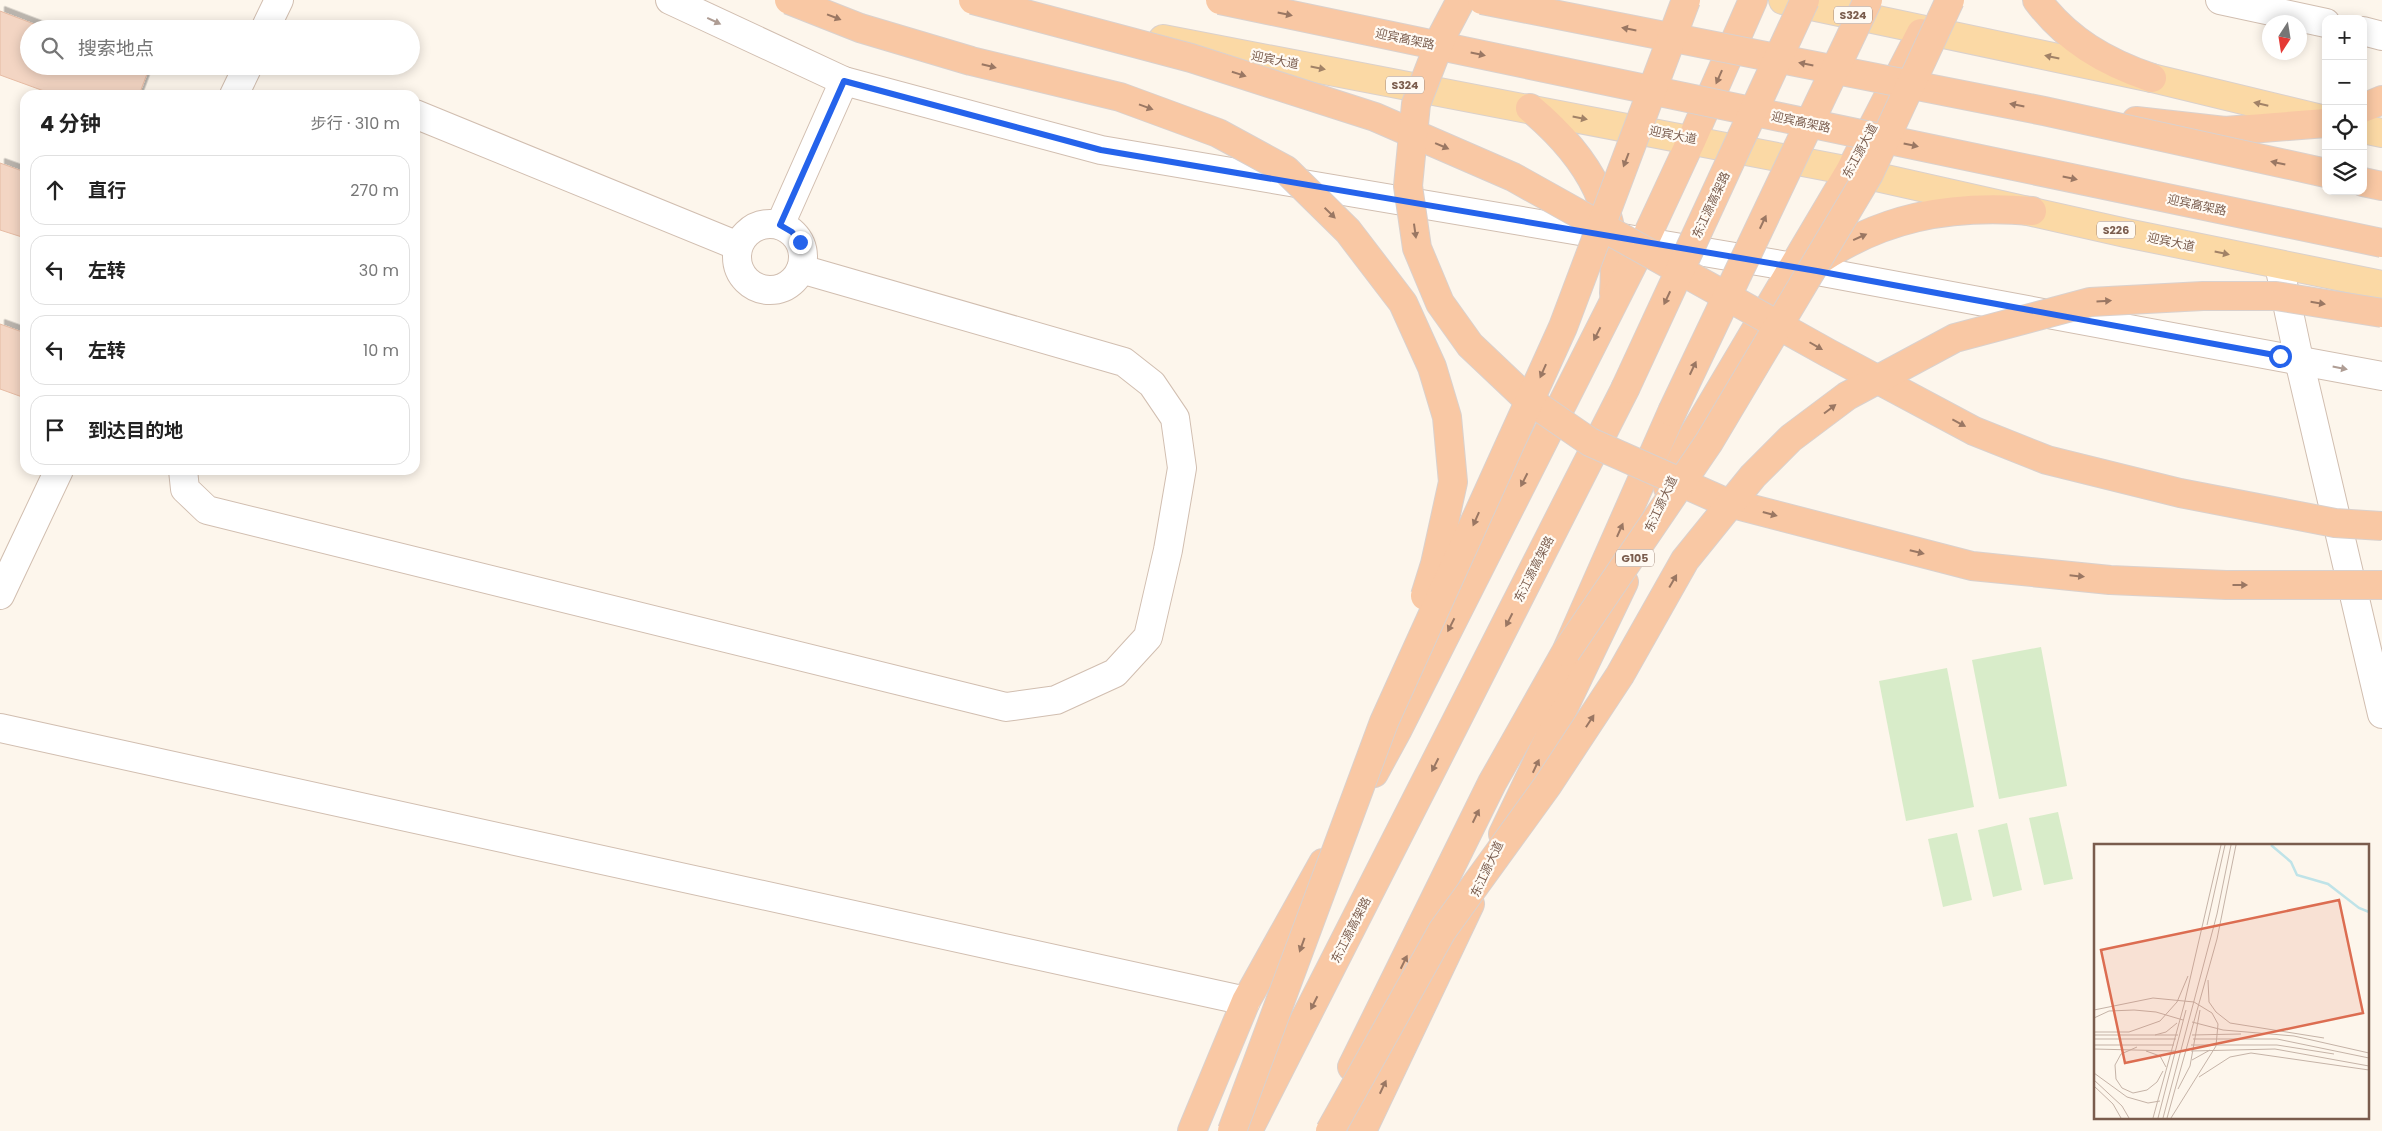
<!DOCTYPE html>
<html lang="zh">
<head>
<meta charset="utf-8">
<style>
  :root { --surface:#fff; --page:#f6f6f6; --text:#222; --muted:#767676; --line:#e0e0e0 }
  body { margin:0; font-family:Poppins,"Noto Sans SC",sans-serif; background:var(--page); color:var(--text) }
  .controls { position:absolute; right:15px; top:15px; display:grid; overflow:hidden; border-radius:10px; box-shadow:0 2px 12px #0003 }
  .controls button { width:45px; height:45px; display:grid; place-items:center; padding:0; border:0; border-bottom:1px solid var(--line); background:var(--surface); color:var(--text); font:25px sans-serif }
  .compass { position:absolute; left:2262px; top:15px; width:45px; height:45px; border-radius:50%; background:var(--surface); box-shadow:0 2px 12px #0003; rotate:192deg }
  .stop { position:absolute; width:15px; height:15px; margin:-11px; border:4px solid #2563eb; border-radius:50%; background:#fff }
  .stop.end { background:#2563eb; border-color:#fff; box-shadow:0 1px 5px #0008 }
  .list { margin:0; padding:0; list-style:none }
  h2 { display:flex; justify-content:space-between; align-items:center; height:65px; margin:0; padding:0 20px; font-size:21px }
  h2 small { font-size:16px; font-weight:400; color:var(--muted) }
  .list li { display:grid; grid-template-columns:32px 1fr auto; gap:15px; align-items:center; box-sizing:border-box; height:70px; margin:0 10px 10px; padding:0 10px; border:1px solid var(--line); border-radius:15px }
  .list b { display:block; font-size:19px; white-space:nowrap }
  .list em { font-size:16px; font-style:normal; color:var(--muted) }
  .icon { flex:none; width:28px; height:28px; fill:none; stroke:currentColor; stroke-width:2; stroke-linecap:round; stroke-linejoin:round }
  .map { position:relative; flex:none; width:2382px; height:1131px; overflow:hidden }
  .search { position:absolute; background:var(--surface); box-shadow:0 2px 12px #0003; left:20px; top:20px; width:400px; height:55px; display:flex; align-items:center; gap:12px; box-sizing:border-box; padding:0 18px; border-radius:28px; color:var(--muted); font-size:19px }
  .panel { position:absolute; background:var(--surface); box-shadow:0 2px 12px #0003; left:20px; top:90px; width:400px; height:385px; border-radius:15px }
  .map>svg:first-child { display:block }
</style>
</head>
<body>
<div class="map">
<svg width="2382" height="1131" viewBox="0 0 2382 1131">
  <defs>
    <filter id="shadow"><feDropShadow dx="4.5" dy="-4.5" stdDeviation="0" flood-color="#0004"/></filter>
  </defs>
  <rect width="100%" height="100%" fill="#fdf6ec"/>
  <g fill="#d8ecc9">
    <polygon points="2041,647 2067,786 1999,799 1972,660"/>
    <polygon points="1947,668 1974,807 1906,821 1879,681"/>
    <polygon points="2058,812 2073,879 2044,885 2029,818"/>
    <polygon points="2007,823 2022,890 1993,897 1978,830"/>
    <polygon points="1957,833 1972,900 1943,907 1928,839"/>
  </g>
  <g fill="#f3d5c3" stroke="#e6bba3" filter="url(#shadow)">
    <polygon points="0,11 47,29 29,29 29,66 150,66 139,95 55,95 0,75"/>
    <polygon points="0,163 25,172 25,238 0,230"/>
    <polygon points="0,324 25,333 25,398 0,389"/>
  </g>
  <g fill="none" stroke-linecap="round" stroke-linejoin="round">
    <g stroke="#d1beb0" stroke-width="30">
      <g id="minor">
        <polyline points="265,29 279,0"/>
        <polyline points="234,95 248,66"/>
        <polyline points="415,114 738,246"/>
        <circle cx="770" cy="257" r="33"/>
        <polyline points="780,225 844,81"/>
        <polyline points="183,470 185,489 207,510 1006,707 1056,700 1115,673 1148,637 1168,550 1182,468 1175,418 1152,384 1124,362 801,269"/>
        <polyline points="0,595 59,470"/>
      </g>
    </g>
    <g stroke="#d1beb0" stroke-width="30">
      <g id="tertiary">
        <polyline points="670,0 844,81 1101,150 1817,271 2382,376"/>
        <polyline points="2220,0 2326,23"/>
        <polyline points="2363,31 2382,36"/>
        <polyline points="2279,265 2299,360 2382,714"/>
        <polyline points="0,728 1246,1001"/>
      </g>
    </g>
    <g stroke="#dad1cd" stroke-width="30">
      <g id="primary">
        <polyline points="1783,0 2152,78 2326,120"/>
        <polyline points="1163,39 1850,171 2126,233 2382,285"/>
        <polyline points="2363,129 2382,133"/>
      </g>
    </g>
    <g stroke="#dad1cd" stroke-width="30">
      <g id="trunk">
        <path d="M2037,0C2067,40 2105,62 2152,78"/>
        <path d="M1530,108C1591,159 1620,212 1614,293"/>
        <polyline points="2363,108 2382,100"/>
        <polyline points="2136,121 2225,131 2326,123"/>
        <polyline points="2363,182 2382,186"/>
        <path d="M1811,266C1879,217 1950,204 2032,211"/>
        <polyline points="1668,488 1694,434 1850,171 1921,33"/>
        <polyline points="1374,773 1398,729 1644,242 1692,139 1753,0"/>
        <polyline points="1503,834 1624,582"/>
        <polyline points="1352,1067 1492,783 1566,652 1672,412"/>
        <polyline points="1192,1131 1246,1001 1323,863"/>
        <polyline points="1248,1131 1625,389"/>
        <polyline points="1362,1131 1470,904"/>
      </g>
    </g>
    <use href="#minor" stroke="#fff" stroke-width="28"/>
    <use href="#tertiary" stroke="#fff" stroke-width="28"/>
    <use href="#primary" stroke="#fbd9a5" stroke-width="28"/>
    <use href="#trunk" stroke="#f9c8a4" stroke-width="28"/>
    <g stroke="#dad1cd" stroke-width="30" stroke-linecap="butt">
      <g id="trunk-bridge">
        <polyline points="789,0 860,28 971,61 1120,97 1218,133 1286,170 1348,231 1403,303 1432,367 1447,417 1453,482 1435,564 1425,596"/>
        <polyline points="973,0 1191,58 1375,117 1513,177 1828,353 1974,431 2047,460 2180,493 2335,523 2382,526"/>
        <polyline points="1220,0 2382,243"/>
        <polyline points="1461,0 1443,34 1416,104 1408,186 1417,248 1440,303 1470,345 1526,398 1590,442 1725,502 1972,566 2110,580 2226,585 2382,585"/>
        <polyline points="1482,0 2044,111 2326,173"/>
        <polyline points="1625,389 1805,0"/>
        <polyline points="1672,412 1868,0"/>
        <polyline points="1566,652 1709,442 1869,174 1950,0"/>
        <polyline points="1232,1131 1384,722 1563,327 1686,0"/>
        <polyline points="1330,1131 1442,931 1547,786 1620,675 1685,560 1753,476 1791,438 1847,396 1955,338 2090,302 2203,296 2276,296 2382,313"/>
      </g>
    </g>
    <use href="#trunk-bridge" stroke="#f9c8a4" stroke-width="28"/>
  </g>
  <defs><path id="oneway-solid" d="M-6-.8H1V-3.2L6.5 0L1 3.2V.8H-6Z" transform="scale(1.25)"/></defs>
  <g fill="#9a7763">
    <use href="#oneway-solid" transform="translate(1285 14) rotate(12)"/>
    <use href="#oneway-solid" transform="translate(834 17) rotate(21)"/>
    <use href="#oneway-solid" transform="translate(1629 29) rotate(-169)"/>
    <use href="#oneway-solid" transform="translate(1478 54) rotate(12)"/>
    <use href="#oneway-solid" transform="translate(1806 64) rotate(-169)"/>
    <use href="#oneway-solid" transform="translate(989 66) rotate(14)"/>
    <use href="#oneway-solid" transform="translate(1239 74) rotate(18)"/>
    <use href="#oneway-solid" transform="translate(1719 77) rotate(114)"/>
    <use href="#oneway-solid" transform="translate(2017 105) rotate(-169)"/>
    <use href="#oneway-solid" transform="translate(1146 107) rotate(20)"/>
    <use href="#oneway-solid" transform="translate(1911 145) rotate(12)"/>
    <use href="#oneway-solid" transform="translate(1442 146) rotate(23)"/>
    <use href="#oneway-solid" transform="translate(1626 160) rotate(111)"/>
    <use href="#oneway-solid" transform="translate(2278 163) rotate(-168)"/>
    <use href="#oneway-solid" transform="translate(2070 178) rotate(12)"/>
    <use href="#oneway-solid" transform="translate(1330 213) rotate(44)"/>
    <use href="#oneway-solid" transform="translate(1763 222) rotate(-65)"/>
    <use href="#oneway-solid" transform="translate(1415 231) rotate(82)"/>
    <use href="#oneway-solid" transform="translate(1860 237) rotate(-24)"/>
    <use href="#oneway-solid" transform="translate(1667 298) rotate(115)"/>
    <use href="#oneway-solid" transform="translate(2104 301) rotate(-3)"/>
    <use href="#oneway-solid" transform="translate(2318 303) rotate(9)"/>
    <use href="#oneway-solid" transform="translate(1597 334) rotate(117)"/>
    <use href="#oneway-solid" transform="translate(1816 346) rotate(30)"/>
    <use href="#oneway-solid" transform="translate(1693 368) rotate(-65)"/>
    <use href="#oneway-solid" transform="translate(1543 371) rotate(114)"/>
    <use href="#oneway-solid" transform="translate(1830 409) rotate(-37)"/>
    <use href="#oneway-solid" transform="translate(1959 423) rotate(28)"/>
    <use href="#oneway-solid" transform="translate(1524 480) rotate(117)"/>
    <use href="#oneway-solid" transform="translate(1770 514) rotate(15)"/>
    <use href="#oneway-solid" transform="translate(1476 519) rotate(114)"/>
    <use href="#oneway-solid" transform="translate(1620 530) rotate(-66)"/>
    <use href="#oneway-solid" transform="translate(1917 552) rotate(14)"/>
    <use href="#oneway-solid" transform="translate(2077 576) rotate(6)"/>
    <use href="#oneway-solid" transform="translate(1673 581) rotate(-60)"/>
    <use href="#oneway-solid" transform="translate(2240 585)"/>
    <use href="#oneway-solid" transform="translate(1509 620) rotate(117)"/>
    <use href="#oneway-solid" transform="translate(1451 625) rotate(117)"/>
    <use href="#oneway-solid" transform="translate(1590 721) rotate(-57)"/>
    <use href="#oneway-solid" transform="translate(1435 765) rotate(117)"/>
    <use href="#oneway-solid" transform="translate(1536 766) rotate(-65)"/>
    <use href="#oneway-solid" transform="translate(1476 816) rotate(-64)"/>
    <use href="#oneway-solid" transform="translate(1302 945) rotate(110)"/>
    <use href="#oneway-solid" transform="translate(1404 962) rotate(-64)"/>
    <use href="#oneway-solid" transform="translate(1314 1003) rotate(117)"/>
    <use href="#oneway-solid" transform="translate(1383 1087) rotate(-65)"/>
  </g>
  <g fill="#af9d94">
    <use href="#oneway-solid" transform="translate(714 21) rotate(25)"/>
    <use href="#oneway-solid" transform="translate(2340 368) rotate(11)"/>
  </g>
  <g fill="#a18267">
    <use href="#oneway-solid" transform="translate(2052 57) rotate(-168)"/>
    <use href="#oneway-solid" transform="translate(1318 68) rotate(11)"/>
    <use href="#oneway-solid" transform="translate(2261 104) rotate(-167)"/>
    <use href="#oneway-solid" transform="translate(1580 118) rotate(11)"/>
    <use href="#oneway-solid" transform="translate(2222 253) rotate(12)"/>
  </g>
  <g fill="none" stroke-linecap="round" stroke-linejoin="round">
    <polyline stroke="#2563eb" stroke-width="6" points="800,242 792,232 780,225 844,81 1101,150 1817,271 2280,356"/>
  </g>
  <g text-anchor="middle" stroke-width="4.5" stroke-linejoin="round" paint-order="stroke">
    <g fill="#fffaf3" stroke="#a28b7f" stroke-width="1">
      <rect x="1834" y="6.5" width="38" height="17" rx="4"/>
      <rect x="1386" y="76.5" width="38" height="17" rx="4"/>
      <rect x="2097" y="221.5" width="38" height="17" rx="4"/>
      <rect x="1616" y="549.5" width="38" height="17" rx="4"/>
    </g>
    <g font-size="11" font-weight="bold" fill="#7a5c4d">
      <text x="1853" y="19">S324</text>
      <text x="1405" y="89">S324</text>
      <text x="2116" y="234">S226</text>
      <text x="1635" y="562">G105</text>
    </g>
    <g font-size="12" fill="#7a5c4d" stroke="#fffaf3">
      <text transform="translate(1405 39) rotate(12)" y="4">迎宾高架路</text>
      <text transform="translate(1275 60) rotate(11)" y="4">迎宾大道</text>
      <text transform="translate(1801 122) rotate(12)" y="4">迎宾高架路</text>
      <text transform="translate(1673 135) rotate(11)" y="4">迎宾大道</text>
      <text transform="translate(1860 151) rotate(-62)" y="4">东江源大道</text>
      <text transform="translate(1711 205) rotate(-65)" y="4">东江源高架路</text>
      <text transform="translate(2197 205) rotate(12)" y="4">迎宾高架路</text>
      <text transform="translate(2171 242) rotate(12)" y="4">迎宾大道</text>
      <text transform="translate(1661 504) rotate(-65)" y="4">东江源大道</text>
      <text transform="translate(1534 569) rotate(-63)" y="4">东江源高架路</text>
      <text transform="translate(1487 869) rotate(-65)" y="4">东江源大道</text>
      <text transform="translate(1351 930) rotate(-63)" y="4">东江源高架路</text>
    </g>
  </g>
  <g transform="translate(2094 844)">
    <rect width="275" height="275" fill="#fdf6ec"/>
    <path fill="none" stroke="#bfe3e8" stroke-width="2.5" d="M177,1L197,18L203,31L234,40L265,64L275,68"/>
    <path fill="none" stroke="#c5b3a7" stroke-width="1" d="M113,81L131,1M114,136L115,158L122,168L136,179L230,194M0,166L59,154L100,158L118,169L124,180L122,202L77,274M0,174L15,167L40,166L62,168L89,176M98,178L129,186L200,192L275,209M0,188H35L66,177L83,158L94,132M0,191H84M61,191L72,188L83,179M98,191L147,190M0,195H82M99,195H183L275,214M0,201H80M97,201H183L240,210M43,203L27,210L21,221L22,235L28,244L39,249L53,246L63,238L69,227M0,205L81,207M52,207L66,212L72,223M97,207L181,205L275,222M98,216L116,206M0,229L33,253L54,259L66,257M105,233L136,213L157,209L275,226M0,236L28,262L35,274M0,242L19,260L27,274M84,245L96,222L106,166M59,274L90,161L127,1M64,274L92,166M69,274L123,70L137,1M73,274L123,95L142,1"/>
    <path fill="#dc6d51" fill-opacity="0.15" stroke="#dc6d51" stroke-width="2.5" d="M245,56L269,169L31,219L7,106Z"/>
    <rect width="275" height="275" fill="none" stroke="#7a5c4d" stroke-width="2.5"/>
  </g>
</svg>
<div class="controls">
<button>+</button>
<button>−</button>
<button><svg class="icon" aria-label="locate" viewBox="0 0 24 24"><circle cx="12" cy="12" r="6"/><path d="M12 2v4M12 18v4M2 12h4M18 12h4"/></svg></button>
<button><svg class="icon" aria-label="layers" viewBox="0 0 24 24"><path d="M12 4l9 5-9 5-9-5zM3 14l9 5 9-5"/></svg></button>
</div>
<svg class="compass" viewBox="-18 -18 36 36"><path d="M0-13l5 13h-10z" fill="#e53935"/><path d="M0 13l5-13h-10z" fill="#767676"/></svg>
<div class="stop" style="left:2280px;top:356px"></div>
<div class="stop end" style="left:800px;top:242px"></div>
<div class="search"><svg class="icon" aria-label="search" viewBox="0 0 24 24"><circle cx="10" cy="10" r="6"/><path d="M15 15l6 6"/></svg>搜索地点</div>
<section class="panel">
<h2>4 分钟<small>步行 · 310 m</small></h2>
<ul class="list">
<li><svg class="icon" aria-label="ahead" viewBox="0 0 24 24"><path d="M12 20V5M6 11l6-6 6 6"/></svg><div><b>直行</b></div><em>270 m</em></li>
<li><svg class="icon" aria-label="left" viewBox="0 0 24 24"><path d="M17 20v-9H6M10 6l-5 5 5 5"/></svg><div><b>左转</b></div><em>30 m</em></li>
<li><svg class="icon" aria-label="left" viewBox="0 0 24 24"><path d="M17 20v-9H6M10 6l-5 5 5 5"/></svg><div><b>左转</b></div><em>10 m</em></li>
<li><svg class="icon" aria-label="arrive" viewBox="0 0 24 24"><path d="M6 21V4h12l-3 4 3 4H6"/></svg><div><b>到达目的地</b></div></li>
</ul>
</section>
</div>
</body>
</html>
